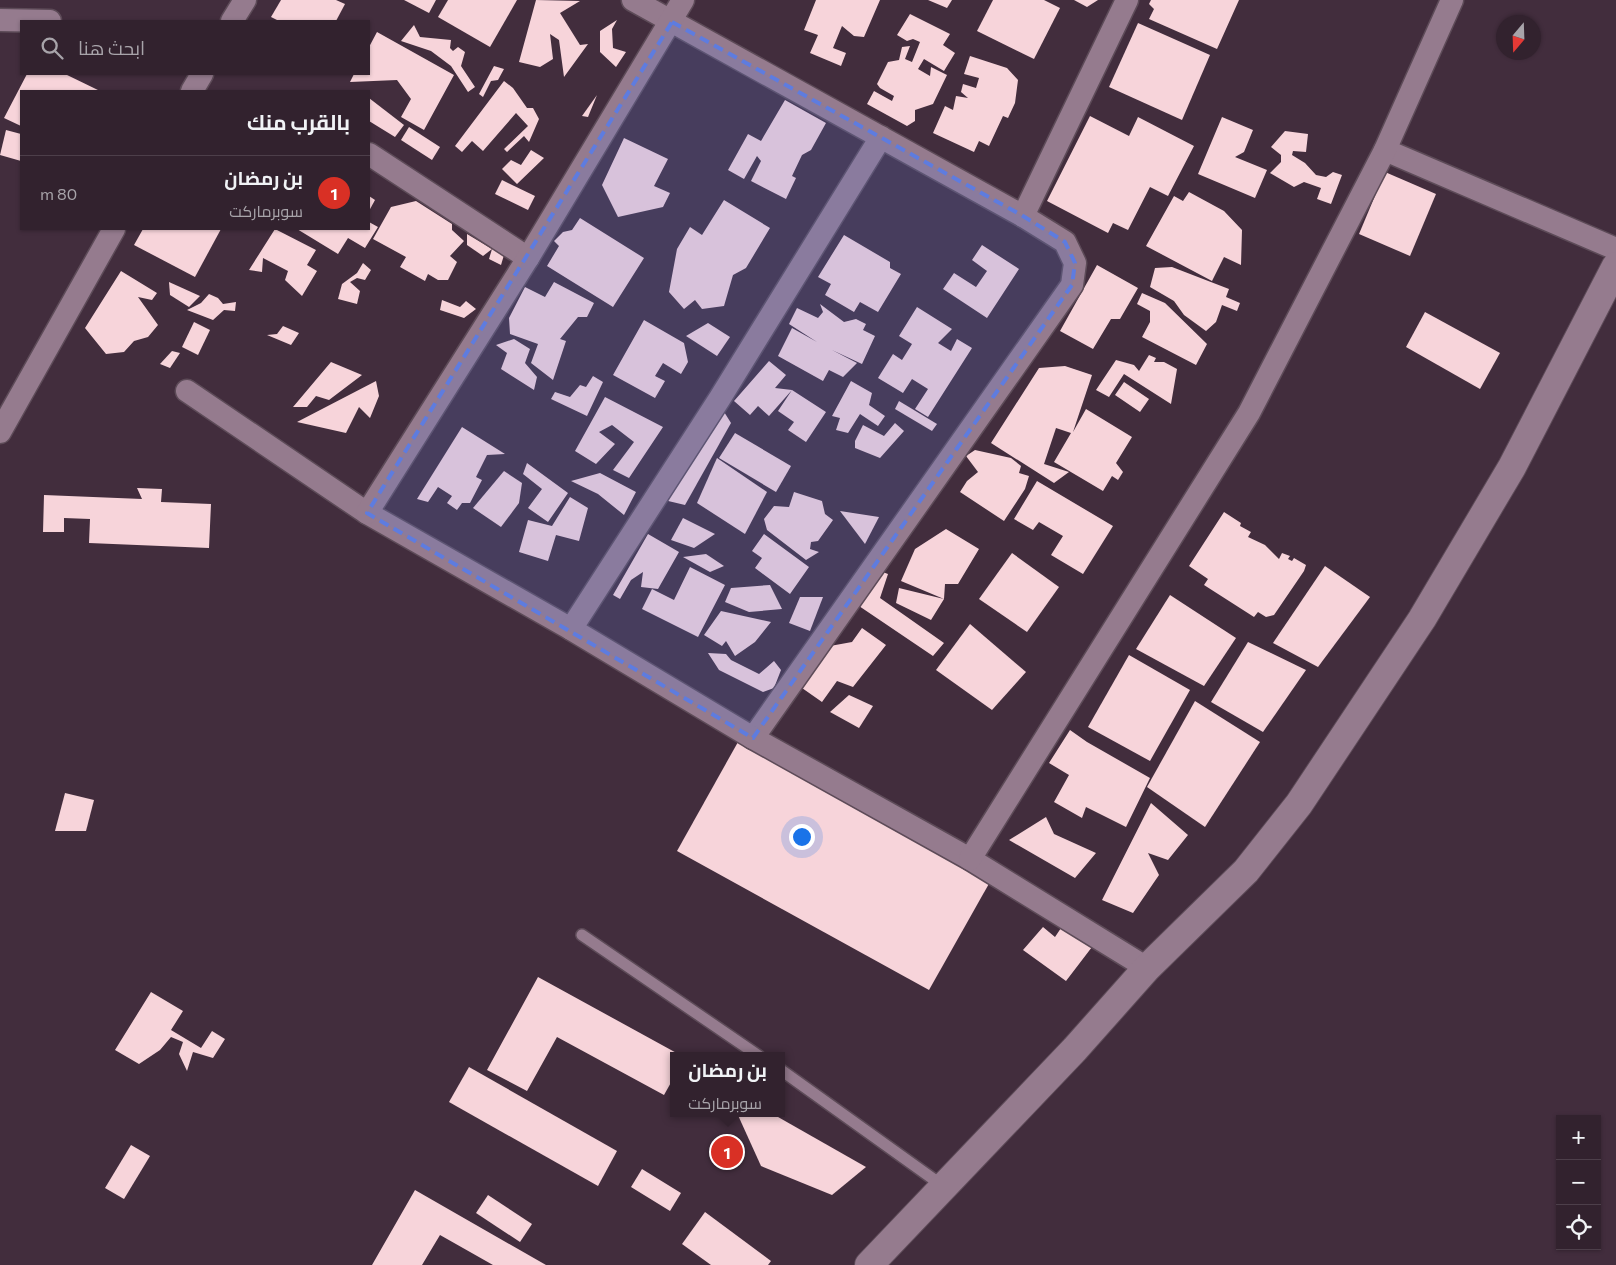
<!DOCTYPE html>
<html lang="ar">
<head>
<meta charset="utf-8">
<style>
  :root { --surface:#32222e; --page:#3d2f3a; --text:#f1f3f6; --muted:#a8a4aa; --line:#4d3f4a; --accent:#d93025 }
  body { margin:0; font-family:Commissioner,Cairo,sans-serif; background:var(--page); color:var(--text); direction:rtl }
  .controls { position:absolute; right:15px; bottom:15px; display:grid; overflow:hidden; border-radius:0px; box-shadow:0 1px 4px #0004 }
  .controls button { width:45px; height:45px; display:grid; place-items:center; padding:0; border:0; border-bottom:1px solid var(--line); background:var(--surface); color:var(--text); font:25px sans-serif }
  .compass { position:absolute; left:1496px; top:15px; width:45px; height:45px; border-radius:50%; background:var(--surface); box-shadow:0 1px 4px #0004; rotate:199deg }
  .you { position:absolute; left:801px; top:836px; width:18px; height:18px; margin:-12px; border:4px solid #fff; border-radius:50%; background:#1a73e8; box-shadow:0 0 0 8px #1a73e833 }
  .badge { display:grid; place-items:center; width:32px; height:32px; border-radius:50%; background:var(--accent); color:#fff; font-size:16px; font-weight:700 }
  .pin { position:absolute; translate:-50% -50%; border:2px solid #fff; box-shadow:0 1px 5px #0006 }
  .popup { position:absolute; left:670px; top:1052px; width:115px; height:65px; box-sizing:border-box; display:grid; place-content:center; border-radius:0px; background:var(--surface); filter:drop-shadow(0 1px 4px #0005); font-size:16px; white-space:nowrap; color:var(--muted) }
  .popup b { font-size:19px; color:var(--text) }
  .popup::after { content:''; position:absolute; left:50%; top:100%; margin-left:-10px; border:10px solid transparent; border-top-color:var(--surface) }
  .list { margin:0; padding:0; list-style:none }
  h2 { display:flex; justify-content:space-between; align-items:center; height:65px; margin:0; padding:0 20px; font-size:21px }
  h2 small { font-size:16px; font-weight:400; color:var(--muted) }
  .list li { display:grid; grid-template-columns:32px 1fr auto; gap:15px; align-items:center; box-sizing:border-box; height:75px; padding:0 20px; border-top:1px solid var(--line) }
  .list b { display:block; font-size:19px; white-space:nowrap }
  .list p { margin:0; font-size:16px; white-space:nowrap; color:var(--muted) }
  .list em { font-size:16px; font-style:normal; color:var(--muted) }
  .icon { flex:none; width:28px; height:28px; fill:none; stroke:currentColor; stroke-width:2; stroke-linecap:round; stroke-linejoin:round }
  .map { position:relative; flex:none; width:1616px; height:1265px; overflow:hidden; direction:ltr }
  .search { position:absolute; background:var(--surface); box-shadow:0 1px 4px #0004; left:20px; top:20px; width:350px; height:55px; display:flex; align-items:center; gap:12px; box-sizing:border-box; padding:0 18px; border-radius:0px; color:var(--muted); font-size:19px }
  .panel { position:absolute; background:var(--surface); box-shadow:0 1px 4px #0004; left:20px; top:90px; width:350px; height:140px; border-radius:0px; direction:rtl }
  .map>svg:first-child { display:block }
</style>
</head>
<body>
<div class="map">
<svg width="1616" height="1265" viewBox="0 0 1616 1265">
  <rect width="100%" height="100%" fill="#422d3d"/>
  <g fill="#f7d4da">
    <polygon points="281,0 336,0 345,4 336,21 279,21 271,17"/>
    <polygon points="404,0 436,0 429,13"/>
    <polygon points="448,0 517,0 490,47 438,17"/>
    <polygon points="536,0 580,1 560,13 580,45 588,44 564,77 559,40 550,34 553,59 540,67 519,62"/>
    <polygon points="816,0 880,0 864,37 854,36 842,26 833,48 846,53 841,66 810,53 818,35 804,30"/>
    <polygon points="928,0 952,0 947,8"/>
    <polygon points="993,0 1044,0 1060,8 1034,59 977,31"/>
    <polygon points="1074,0 1098,0 1087,7"/>
    <polygon points="1151,0 1239,0 1217,49 1149,19 1154,9 1149,4"/>
    <polygon points="910,14 950,34 943,45 955,53 944,71 924,59 918,69 930,76 931,67 947,75 933,104 915,110 915,121 907,126 867,104 874,91 892,101 894,96 880,88 877,84 888,62 899,60 902,47 910,46 905,59 912,62 920,42 913,39 907,41 897,35"/>
    <polygon points="617,20 612,29 613,48 626,52 616,67 600,52 600,31"/>
    <polygon points="1138,23 1210,55 1182,120 1109,87"/>
    <polygon points="414,25 420,37 451,40 450,48 453,51 458,47 465,52 461,66 475,87 468,92 451,66 431,51 401,41"/>
    <polygon points="377,32 454,75 424,130 401,117 411,99 397,80 350,82 354,74 369,74 369,47"/>
    <polygon points="970,56 1007,68 1018,80 1015,103 1008,118 1003,116 989,146 979,141 974,152 933,133 945,106 953,110 956,96 968,98 961,92 963,84 976,88 979,78 964,74"/>
    <polygon points="494,66 504,69 498,80 491,81 483,97 479,94"/>
    <polygon points="27,74 65,74 100,91 21,91 21,126 4,118"/>
    <polygon points="504,81 513,88 527,108 533,108 539,119 529,142 524,136 507,152 504,149 528,126 516,113 483,151 472,141 462,152 455,146"/>
    <polygon points="597,95 588,117 582,116"/>
    <polygon points="369,98 404,125 395,137 369,121"/>
    <polygon points="785,100 826,123 811,150 802,155 792,176 796,178 786,199 751,181 761,161 757,156 744,179 728,170 748,134 761,141"/>
    <polygon points="1090,116 1129,136 1138,117 1194,146 1168,196 1150,187 1128,230 1113,223 1108,233 1047,201"/>
    <polygon points="1222,117 1253,130 1244,152 1235,157 1267,170 1255,198 1198,174"/>
    <polygon points="409,127 440,147 432,160 401,140"/>
    <polygon points="6,130 21,134 21,161 0,155"/>
    <polygon points="1285,131 1308,134 1306,152 1293,151 1292,155 1305,163 1316,175 1326,177 1333,172 1342,175 1331,204 1317,199 1321,188 1304,182 1294,187 1270,173 1281,162 1281,155 1271,147"/>
    <polygon points="624,138 668,159 654,186 670,193 663,207 618,217 602,185"/>
    <polygon points="531,150 544,158 517,184 502,169 511,160 521,165"/>
    <polygon points="1385,172 1436,194 1410,256 1359,234"/>
    <polygon points="502,180 535,196 528,210 495,194"/>
    <polygon points="1189,192 1224,211 1242,230 1241,265 1224,257 1212,281 1146,246 1174,196 1183,201"/>
    <polygon points="369,196 375,200 369,211"/>
    <polygon points="724,200 770,228 746,268 733,275 724,306 702,309 695,300 684,309 669,292 677,249 690,227 702,235"/>
    <polygon points="416,201 452,224 452,230 464,241 450,256 457,262 448,280 438,280 428,274 425,281 400,267 406,257 373,239 391,207"/>
    <polygon points="580,218 644,258 613,307 547,266 559,246 554,241 563,232 572,230"/>
    <polygon points="369,222 378,227 365,248 348,238 338,254 297,229 369,229"/>
    <polygon points="143,229 221,229 195,277 134,245"/>
    <polygon points="275,229 316,250 307,265 317,271 302,296 285,280 288,271 263,258 262,272 249,270"/>
    <polygon points="467,234 492,249 483,256 467,245"/>
    <polygon points="844,235 890,262 890,268 901,274 878,312 860,302 854,312 825,295 831,284 818,277"/>
    <polygon points="982,245 1019,269 987,318 943,289 954,273 976,287 987,271 972,260"/>
    <polygon points="492,249 504,255 501,265 489,259"/>
    <polygon points="363,263 371,270 365,280 357,278 350,282 360,291 357,304 338,299 342,284 357,273"/>
    <polygon points="1097,265 1138,288 1120,319 1111,319 1093,349 1060,331"/>
    <polygon points="1172,267 1229,289 1226,297 1240,303 1237,311 1222,305 1216,322 1206,331 1184,315 1174,301 1150,287 1155,268"/>
    <polygon points="121,271 157,293 152,300 138,297 158,325 148,337 134,341 124,352 106,354 85,328"/>
    <polygon points="169,282 200,296 189,307 170,295"/>
    <polygon points="554,282 594,303 587,317 578,317 560,339 566,341 553,380 531,363 538,344 510,334 509,318 525,287 545,297"/>
    <polygon points="1142,293 1165,303 1207,344 1196,365 1142,337 1150,322 1150,311 1137,304"/>
    <polygon points="209,294 218,298 223,304 236,302 235,311 224,310 213,320 187,310 201,303"/>
    <polygon points="442,300 460,307 466,301 476,309 464,318 440,310"/>
    <polygon points="820,304 844,322 856,319 866,324 863,330 875,336 862,364 832,350 857,363 843,377 829,370 823,381 778,356 792,328 817,342 789,324 797,308 818,318 823,312"/>
    <polygon points="917,307 952,329 938,343 951,351 957,339 972,348 928,417 915,409 928,389 912,379 903,393 878,378 893,354 902,360 912,344 899,336"/>
    <polygon points="1425,312 1500,353 1480,389 1406,347"/>
    <polygon points="644,320 684,343 688,362 681,374 663,363 655,376 665,381 655,398 613,375"/>
    <polygon points="194,322 210,330 198,355 182,347"/>
    <polygon points="708,323 730,337 717,356 686,336"/>
    <polygon points="283,326 299,333 291,345 267,335 277,334"/>
    <polygon points="514,339 530,349 525,363 537,377 534,390 501,369 507,353 496,345"/>
    <polygon points="172,351 180,353 170,368 160,364"/>
    <polygon points="1149,355 1156,358 1154,362 1164,362 1177,369 1171,404 1124,374 1109,397 1096,390 1116,360 1134,365 1139,371"/>
    <polygon points="769,361 786,375 775,388 792,390 826,412 806,442 788,430 794,422 778,411 792,390 769,416 758,406 750,415 734,401"/>
    <polygon points="331,362 362,375 329,400 316,396 307,407 293,407"/>
    <polygon points="1065,366 1092,375 1073,432 1086,409 1132,437 1116,463 1123,472 1118,480 1112,476 1103,491 1054,462 1071,433 1056,428 1044,464 1069,472 1054,483 991,443 1039,368"/>
    <polygon points="593,376 603,382 587,416 551,399 555,392 570,397 580,385 586,387"/>
    <polygon points="376,381 379,396 370,418 359,407 346,433 297,422"/>
    <polygon points="851,381 872,393 869,405 885,416 878,426 860,414 848,433 836,430 840,418 832,416"/>
    <polygon points="1124,382 1149,399 1140,412 1115,395"/>
    <polygon points="605,397 663,427 629,478 613,470 634,442 612,425 599,432 615,444 596,464 575,451"/>
    <polygon points="899,401 937,424 932,431 895,409"/>
    <polygon points="721,407 731,423 685,505 664,500"/>
    <polygon points="895,423 904,431 880,458 855,448 855,441 863,425 884,436"/>
    <polygon points="462,427 505,454 487,455 476,477 482,480 470,503 462,503 457,510 447,503 452,496 438,487 428,502 417,499"/>
    <polygon points="735,433 791,466 776,492 719,458"/>
    <polygon points="975,450 1011,458 1021,466 1019,473 1029,476 1025,489 1004,521 960,492 967,481 978,472 966,456"/>
    <polygon points="717,458 767,492 745,534 697,503"/>
    <polygon points="527,463 568,493 548,522 528,508 542,489 523,474"/>
    <polygon points="504,471 522,483 519,503 501,527 473,508"/>
    <polygon points="600,473 636,492 624,515 598,494 571,481"/>
    <polygon points="1037,481 1113,526 1083,574 1051,555 1063,536 1039,522 1033,530 1014,519"/>
    <polygon points="137,488 162,489 161,502 211,504 209,548 89,543 90,519 64,518 64,532 43,532 44,495 142,499"/>
    <polygon points="794,492 822,501 825,514 833,520 818,541 811,542 810,549 819,552 806,560 767,530 764,519 774,506 789,507"/>
    <polygon points="570,497 588,508 579,541 556,535 548,561 519,552 528,520 552,526"/>
    <polygon points="840,511 879,517 865,544"/>
    <polygon points="1224,512 1241,523 1240,526 1251,532 1248,537 1265,545 1279,559 1282,553 1290,556 1288,559 1292,561 1294,558 1306,565 1304,571 1274,615 1266,617 1258,612 1254,617 1204,585 1208,579 1189,566"/>
    <polygon points="683,518 715,534 694,548 671,540"/>
    <polygon points="946,529 979,549 958,584 945,584 944,599 931,620 896,603 899,588 944,599 901,581 915,549"/>
    <polygon points="648,534 679,552 658,589 641,587 643,572 631,580 620,599 613,595"/>
    <polygon points="764,534 809,567 790,594 755,568 762,558 752,551"/>
    <polygon points="1012,553 1059,587 1027,632 979,599"/>
    <polygon points="706,554 724,566 710,572 683,557"/>
    <polygon points="1325,566 1370,597 1318,667 1273,643"/>
    <polygon points="690,567 725,585 698,637 642,609 652,589 674,600"/>
    <polygon points="880,571 888,574 880,598 944,643 933,656 859,606"/>
    <polygon points="770,585 782,609 749,612 725,602 731,588"/>
    <polygon points="1170,595 1236,638 1204,686 1136,649"/>
    <polygon points="800,597 823,597 810,631 789,623"/>
    <polygon points="721,611 771,622 755,642 735,656 726,641 722,646 704,635"/>
    <polygon points="970,624 1026,672 992,710 936,670"/>
    <polygon points="862,628 886,645 853,687 837,681 822,702 802,688 830,646 852,642"/>
    <polygon points="1248,642 1306,670 1263,732 1211,702"/>
    <polygon points="708,653 726,654 731,660 759,674 774,661 781,670 774,688 763,692 719,670"/>
    <polygon points="1129,655 1190,690 1150,761 1088,727"/>
    <polygon points="849,695 873,706 859,728 830,712"/>
    <polygon points="1195,701 1260,742 1205,827 1147,787"/>
    <polygon points="1070,730 1087,742 1150,778 1126,827 1086,807 1082,818 1054,802 1069,775 1049,763"/>
    <polygon points="743,733 995,873 929,990 677,851"/>
    <polygon points="65,793 94,800 86,831 55,831"/>
    <polygon points="1151,803 1188,835 1168,860 1148,853 1159,875 1133,913 1102,900"/>
    <polygon points="1046,817 1054,834 1096,853 1075,878 1009,840"/>
    <polygon points="1067,919 1092,947 1066,981 1023,950 1043,927 1055,937"/>
    <polygon points="538,977 682,1056 673,1056 673,1079 664,1095 557,1037 527,1091 487,1070"/>
    <polygon points="151,992 183,1011 171,1030 201,1048 212,1031 225,1039 213,1058 193,1052 187,1071 179,1054 183,1042 171,1037 160,1050 139,1064 115,1050"/>
    <polygon points="469,1067 617,1151 598,1186 449,1102"/>
    <polygon points="737,1113 771,1113 866,1167 832,1195 761,1166"/>
    <polygon points="131,1145 150,1156 124,1199 105,1188"/>
    <polygon points="642,1169 681,1193 670,1211 631,1187"/>
    <polygon points="415,1190 546,1265 493,1265 440,1235 422,1265 372,1265"/>
    <polygon points="488,1195 532,1224 520,1242 476,1213"/>
    <polygon points="705,1212 771,1261 768,1265 711,1265 682,1244"/>
  </g>
  <g fill="none" stroke-linecap="round" stroke-linejoin="round">
    <g stroke="#5d4b58" stroke-width="14">
      <g id="service">
        <polyline points="582,935 759,1056"/>
        <polyline points="781,1070 943,1186"/>
      </g>
    </g>
    <g stroke="#5d4b58" stroke-width="25">
      <g id="minor">
        <polyline points="633,0 1023,216 1065,242 1075,263 1072,285 753,738"/>
        <polyline points="0,20 50,21"/>
        <polyline points="232,21 245,0"/>
        <polyline points="192,91 202,74"/>
        <polyline points="1385,150 1616,249"/>
        <polyline points="369,154 528,258"/>
        <polyline points="1023,216 1127,0"/>
        <polyline points="187,391 367,513 571,629 753,738 970,859 1147,968"/>
        <polyline points="0,432 114,229"/>
        <polyline points="367,513 528,258 683,0"/>
        <polyline points="571,629 720,398 881,137"/>
        <polyline points="970,859 1249,413 1385,150 1452,0"/>
      </g>
    </g>
    <g stroke="#5d4b58" stroke-width="30">
      <polyline id="tertiary" points="869,1265 1075,1049 1147,968 1246,871 1299,804 1422,619 1512,467 1616,266"/>
    </g>
    <use href="#service" stroke="#957b8e" stroke-width="11"/>
    <use href="#minor" stroke="#957b8e" stroke-width="22"/>
    <use href="#tertiary" stroke="#957b8e" stroke-width="28"/>
  </g>
  <path fill="#5e7cdf" fill-opacity="0.2" stroke="#5e7cdf" stroke-width="4" stroke-dasharray="10 6" stroke-linejoin="round" d="M672,22L1023,216L1065,242L1075,263L1072,285L753,738L367,513Z"/>
</svg>
<div class="controls">
<button>+</button>
<button>−</button>
<button><svg class="icon" aria-label="locate" viewBox="0 0 24 24"><circle cx="12" cy="12" r="6"/><path d="M12 2v4M12 18v4M2 12h4M18 12h4"/></svg></button>
</div>
<svg class="compass" viewBox="-18 -18 36 36"><path d="M0-13l5 13h-10z" fill="#e53935"/><path d="M0 13l5-13h-10z" fill="#a8a4aa"/></svg>
<div class="you"></div>
<div class="pin badge" style="left:727px;top:1152px">1</div>
<div class="popup"><b>بن رمضان</b>سوبرماركت</div>
<div class="search"><svg class="icon" aria-label="search" viewBox="0 0 24 24"><circle cx="10" cy="10" r="6"/><path d="M15 15l6 6"/></svg>ابحث هنا</div>
<section class="panel">
<h2>بالقرب منك<small></small></h2>
<ul class="list">
<li><span class="badge">1</span><div><b>بن رمضان</b><p>سوبرماركت</p></div><em>80 m</em></li>
</ul>
</section>
</div>
</body>
</html>
